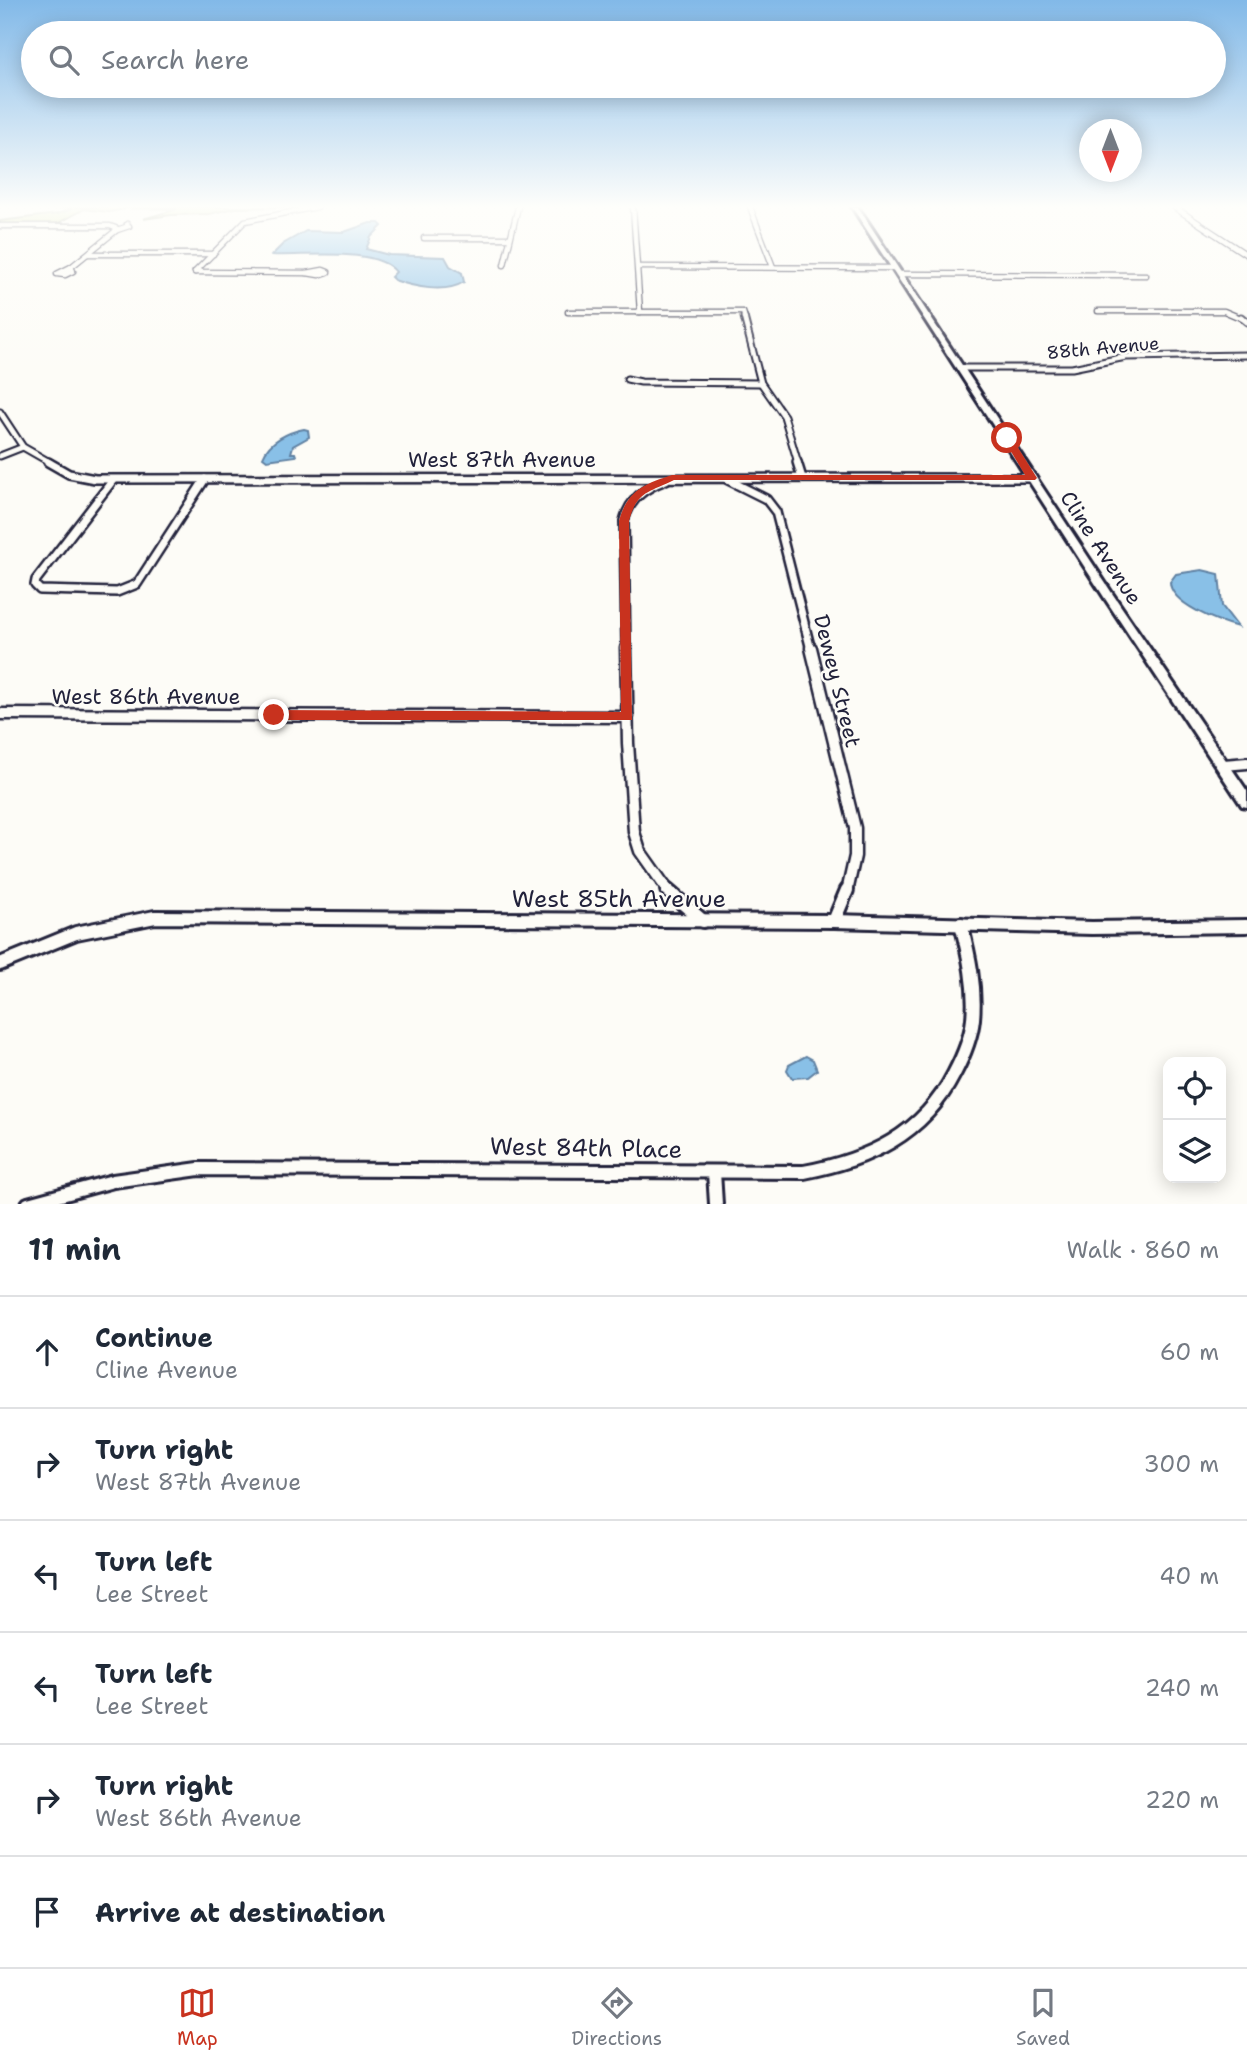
<!DOCTYPE html>
<html lang="en">
<head>
<meta charset="utf-8">
<style>
  :root { --surface:#fff; --page:#f2f2f3; --text:#1f2937; --muted:#747a83; --line:#e0e1e3; --accent:#c8321e }
  body { margin:0; font-family:"Shantell Sans",sans-serif; background:var(--page); color:var(--text) }
  .controls { position:absolute; right:21px; bottom:21px; display:grid; overflow:hidden; border-radius:14px; box-shadow:0 4px 18px #0003 }
  .controls button { width:63px; height:63px; display:grid; place-items:center; padding:0; border:0; border-bottom:2px solid var(--line); background:var(--surface); color:var(--text); font:35px sans-serif }
  .compass { position:absolute; left:1079px; top:119px; width:63px; height:63px; border-radius:50%; background:var(--surface); box-shadow:0 4px 18px #0003; rotate:180deg }
  .stop { position:absolute; width:21px; height:21px; margin:-16px; border:5px solid #c8321e; border-radius:50%; background:#fff }
  .stop.end { background:#c8321e; border-color:#fff; box-shadow:0 2px 7px #0008 }
  .list { margin:0; padding:0; list-style:none }
  h2 { display:flex; justify-content:space-between; align-items:center; height:91px; margin:0; padding:0 28px; font-size:30px }
  h2 small { font-size:23px; font-weight:400; color:var(--muted) }
  .list li { display:grid; grid-template-columns:46px 1fr auto; gap:21px; align-items:center; box-sizing:border-box; height:112px; padding:0 28px; border-top:2px solid var(--line) }
  .list b { display:block; font-size:26px; white-space:nowrap }
  .list p { margin:0; font-size:23px; white-space:nowrap; color:var(--muted) }
  .list em { font-size:23px; font-style:normal; color:var(--muted) }
  .icon { flex:none; width:38px; height:38px; fill:none; stroke:currentColor; stroke-width:2; stroke-linecap:round; stroke-linejoin:round }
  .map { position:relative; flex:none; width:1247px; height:1204px; overflow:hidden }
  .search { position:absolute; background:var(--surface); box-shadow:0 4px 18px #0003; left:21px; right:21px; top:21px; height:77px; display:flex; align-items:center; gap:18px; box-sizing:border-box; padding:0 24px; border-radius:38px; color:var(--muted); font-size:26px }
  .sheet { height:763px; background:var(--surface) }
  nav { display:flex; justify-content:space-around; align-items:center; box-sizing:border-box; height:98px; border-top:2px solid var(--line); background:var(--surface); font-size:19px; color:var(--muted) }
  nav a { display:grid; justify-items:center; gap:4px }
  nav .on { color:var(--accent) }
  .map>svg:first-child { display:block }
</style>
</head>
<body>
<div class="map">
<svg width="1247" height="1204" viewBox="0 0 1247 1204">
  <rect width="100%" height="100%" fill="#fdfcf7"/>
  <filter id="ink" filterUnits="userSpaceOnUse"><feTurbulence type="fractalNoise" baseFrequency=".0143" numOctaves="2"/><feDisplacementMap in="SourceGraphic" scale="14" xChannelSelector="R" yChannelSelector="G"/><feConvolveMatrix kernelMatrix="1 2 1 2 8 2 1 2 1" color-interpolation-filters="sRGB"/></filter>
  <g filter="url(#ink)">
    <polygon fill="#c7d78b" stroke="#747c63" stroke-width="2" points="50,207 295,207 235,208 209,214 171,215 143,219 177,209 130,208 109,212 84,209 55,225 0,225 0,221 57,214 72,209"/>
    <g fill="#89c0e7" stroke="#6081a2" stroke-width="2">
      <path d="M370,223H379L382,226L371,237L366,249L389,255L445,257L450,266L462,273L464,282C445,294 414,287 394,280L391,277L396,272C377,246 302,257 272,255L283,244L306,231L344,232Z"/>
      <path d="M304,429L308,430L309,437L293,446L291,453H295L296,456L267,460L263,457C269,441 288,432 304,429Z"/>
      <path d="M1202,570L1219,574L1222,606L1238,627C1219,622 1170,604 1170,582L1176,574Z"/>
      <polygon points="806,1056 813,1060 817,1070 808,1077 792,1078 787,1070 789,1065"/>
    </g>
    <g fill="none" stroke-linecap="round" stroke-linejoin="round">
      <g stroke="#22223b" stroke-width="7">
        <g id="street-far4">
          <polyline points="633,207 640,312"/>
          <polyline points="750,207 773,267"/>
          <polyline points="1174,207 1247,255"/>
          <polyline points="0,226 110,226 118,229 71,267"/>
          <polyline points="117,230 129,226 127,224"/>
          <polyline points="424,238 510,238"/>
          <polyline points="88,254 213,254"/>
          <polyline points="504,265 518,207"/>
          <polygon points="71,267 73,271 65,275 57,274"/>
          <polyline points="638,267 895,268"/>
          <polygon points="323,270 328,272 319,275 307,273"/>
          <polyline points="195,272 307,273"/>
          <polyline points="195,272 245,221 317,207"/>
          <polyline points="899,274 1146,275"/>
          <polyline points="1098,311 1224,311 1243,319"/>
          <polyline points="568,312 743,312 745,319"/>
        </g>
      </g>
      <g stroke="#22223b" stroke-width="9">
        <g id="street-far3">
          <polyline points="744,317 761,383 784,416 798,463"/>
          <polyline points="1241,317 1247,322"/>
          <polyline points="960,368 1072,368 1126,357 1247,355"/>
          <polyline points="627,379 641,382 761,383"/>
          <polyline points="0,412 23,447 51,463"/>
          <polyline points="0,456 23,447"/>
        </g>
      </g>
      <g stroke="#22223b" stroke-width="12">
        <g id="street-far2">
          <polyline points="48,462 69,474 95,479 1032,478"/>
          <polyline points="797,462 802,478"/>
          <polyline points="113,480 36,580 35,585 40,590 117,592 137,584 205,479"/>
          <polyline points="728,480 766,499 776,512 811,650"/>
          <path d="M626,650L624,521C630,498 645,488 666,480"/>
        </g>
      </g>
      <g stroke="#22223b" stroke-width="15">
        <g id="street-far1">
          <polyline points="626,648 628,743 634,832 640,851 669,892"/>
          <polyline points="811,648 855,828 855,856 847,892"/>
          <polyline points="0,714 628,717"/>
          <polyline points="1224,765 1247,763"/>
        </g>
      </g>
      <g stroke="#22223b" stroke-width="18">
        <g id="street">
          <polyline points="667,890 703,921"/>
          <polyline points="834,921 847,890"/>
          <polyline points="0,964 76,933 155,917 834,921 1092,928 1247,926"/>
          <polyline points="714,1172 716,1204"/>
          <path d="M28,1204L113,1181L199,1169L804,1172C868,1160 923,1135 954,1074C963,1057 971,1039 973,1019C976,987 969,955 961,924"/>
        </g>
      </g>
      <g stroke="#22223b" stroke-width="6">
        <polygon id="secondary" points="852,207 858,207 1112,593 1247,791 1247,807 1242,806 1104,597"/>
      </g>
      <use href="#street-far4" stroke="#fdfcf7" stroke-width="4.5"/>
      <use href="#street-far3" stroke="#fdfcf7" stroke-width="5"/>
      <use href="#street-far2" stroke="#fdfcf7" stroke-width="7"/>
      <use href="#street-far1" stroke="#fdfcf7" stroke-width="10"/>
      <use href="#street" stroke="#fdfcf7" stroke-width="12"/>
      <use href="#secondary" fill="#fdfcf7" fill-rule="evenodd"/>
    </g>
  </g>
  <linearGradient id="sky" x2="0" y2="1"><stop stop-color="#82b9e8"/><stop offset="0.55" stop-color="#fefefb"/><stop offset="1" stop-color="#fefefb" stop-opacity="0"/></linearGradient>
  <rect width="1247" height="376" fill="url(#sky)"/>
  <path fill="#c8321e" d="M1007,436L1012,438L1037,478L1035,480H674C648,493 637,491 629,521L632,720H274L267,715L274,710L621,712L619,521C627,491 644,484 672,475H1025L1003,438Z"/>
  <g text-anchor="middle" stroke-width="5" stroke-linejoin="round" paint-order="stroke">
    <g font-size="18" fill="#22223b" stroke="#fdfcf7">
      <text transform="translate(1103 348) rotate(-5)" y="6">88th Avenue</text>
    </g>
    <g font-size="21" fill="#22223b" stroke="#fdfcf7">
      <text x="502" y="467">West 87th Avenue</text>
      <text transform="translate(1101 548) rotate(57)" y="7">Cline Avenue</text>
      <text transform="translate(837 681) rotate(76)" y="7">Dewey Street</text>
      <text x="146" y="704">West 86th Avenue</text>
    </g>
    <g font-size="24" fill="#22223b" stroke="#fdfcf7">
      <text x="619" y="907">West 85th Avenue</text>
      <text transform="translate(586 1148) rotate(1)" y="8">West 84th Place</text>
    </g>
  </g>
</svg>
<div class="controls">
<button><svg class="icon" aria-label="locate" viewBox="0 0 24 24"><circle cx="12" cy="12" r="6"/><path d="M12 2v4M12 18v4M2 12h4M18 12h4"/></svg></button>
<button><svg class="icon" aria-label="layers" viewBox="0 0 24 24"><path d="M12 4l9 5-9 5-9-5zM3 14l9 5 9-5"/></svg></button>
</div>
<svg class="compass" viewBox="-18 -18 36 36"><path d="M0-13l5 13h-10z" fill="#e53935"/><path d="M0 13l5-13h-10z" fill="#747a83"/></svg>
<div class="stop" style="left:1007px;top:438px"></div>
<div class="stop end" style="left:274px;top:715px"></div>
<div class="search"><svg class="icon" aria-label="search" viewBox="0 0 24 24"><circle cx="10" cy="10" r="6"/><path d="M15 15l6 6"/></svg>Search here</div>
</div>
<section class="sheet">
<h2>11 min<small>Walk · 860 m</small></h2>
<ul class="list">
<li><svg class="icon" aria-label="ahead" viewBox="0 0 24 24"><path d="M12 20V5M6 11l6-6 6 6"/></svg><div><b>Continue</b><p>Cline Avenue</p></div><em>60 m</em></li>
<li><svg class="icon" aria-label="right" viewBox="0 0 24 24"><path d="M7 20v-9h11M14 6l5 5-5 5"/></svg><div><b>Turn right</b><p>West 87th Avenue</p></div><em>300 m</em></li>
<li><svg class="icon" aria-label="left" viewBox="0 0 24 24"><path d="M17 20v-9H6M10 6l-5 5 5 5"/></svg><div><b>Turn left</b><p>Lee Street</p></div><em>40 m</em></li>
<li><svg class="icon" aria-label="left" viewBox="0 0 24 24"><path d="M17 20v-9H6M10 6l-5 5 5 5"/></svg><div><b>Turn left</b><p>Lee Street</p></div><em>240 m</em></li>
<li><svg class="icon" aria-label="right" viewBox="0 0 24 24"><path d="M7 20v-9h11M14 6l5 5-5 5"/></svg><div><b>Turn right</b><p>West 86th Avenue</p></div><em>220 m</em></li>
<li><svg class="icon" aria-label="arrive" viewBox="0 0 24 24"><path d="M6 21V4h12l-3 4 3 4H6"/></svg><div><b>Arrive at destination</b></div></li>
</ul>
</section>
<nav>
<a class="on"><svg class="icon" aria-label="map" viewBox="0 0 24 24"><path d="M3 6l6-2 6 2 6-2v14l-6 2-6-2-6 2zM9 4v14M15 6v14"/></svg>Map</a>
<a><svg class="icon" aria-label="directions" viewBox="0 0 24 24"><path d="M12 3l9 9-9 9-9-9zM9 14v-3h6M13 9l2 2-2 2"/></svg>Directions</a>
<a><svg class="icon" aria-label="saved" viewBox="0 0 24 24"><path d="M7 4h10v16l-5-4-5 4z"/></svg>Saved</a>
</nav>
</body>
</html>
